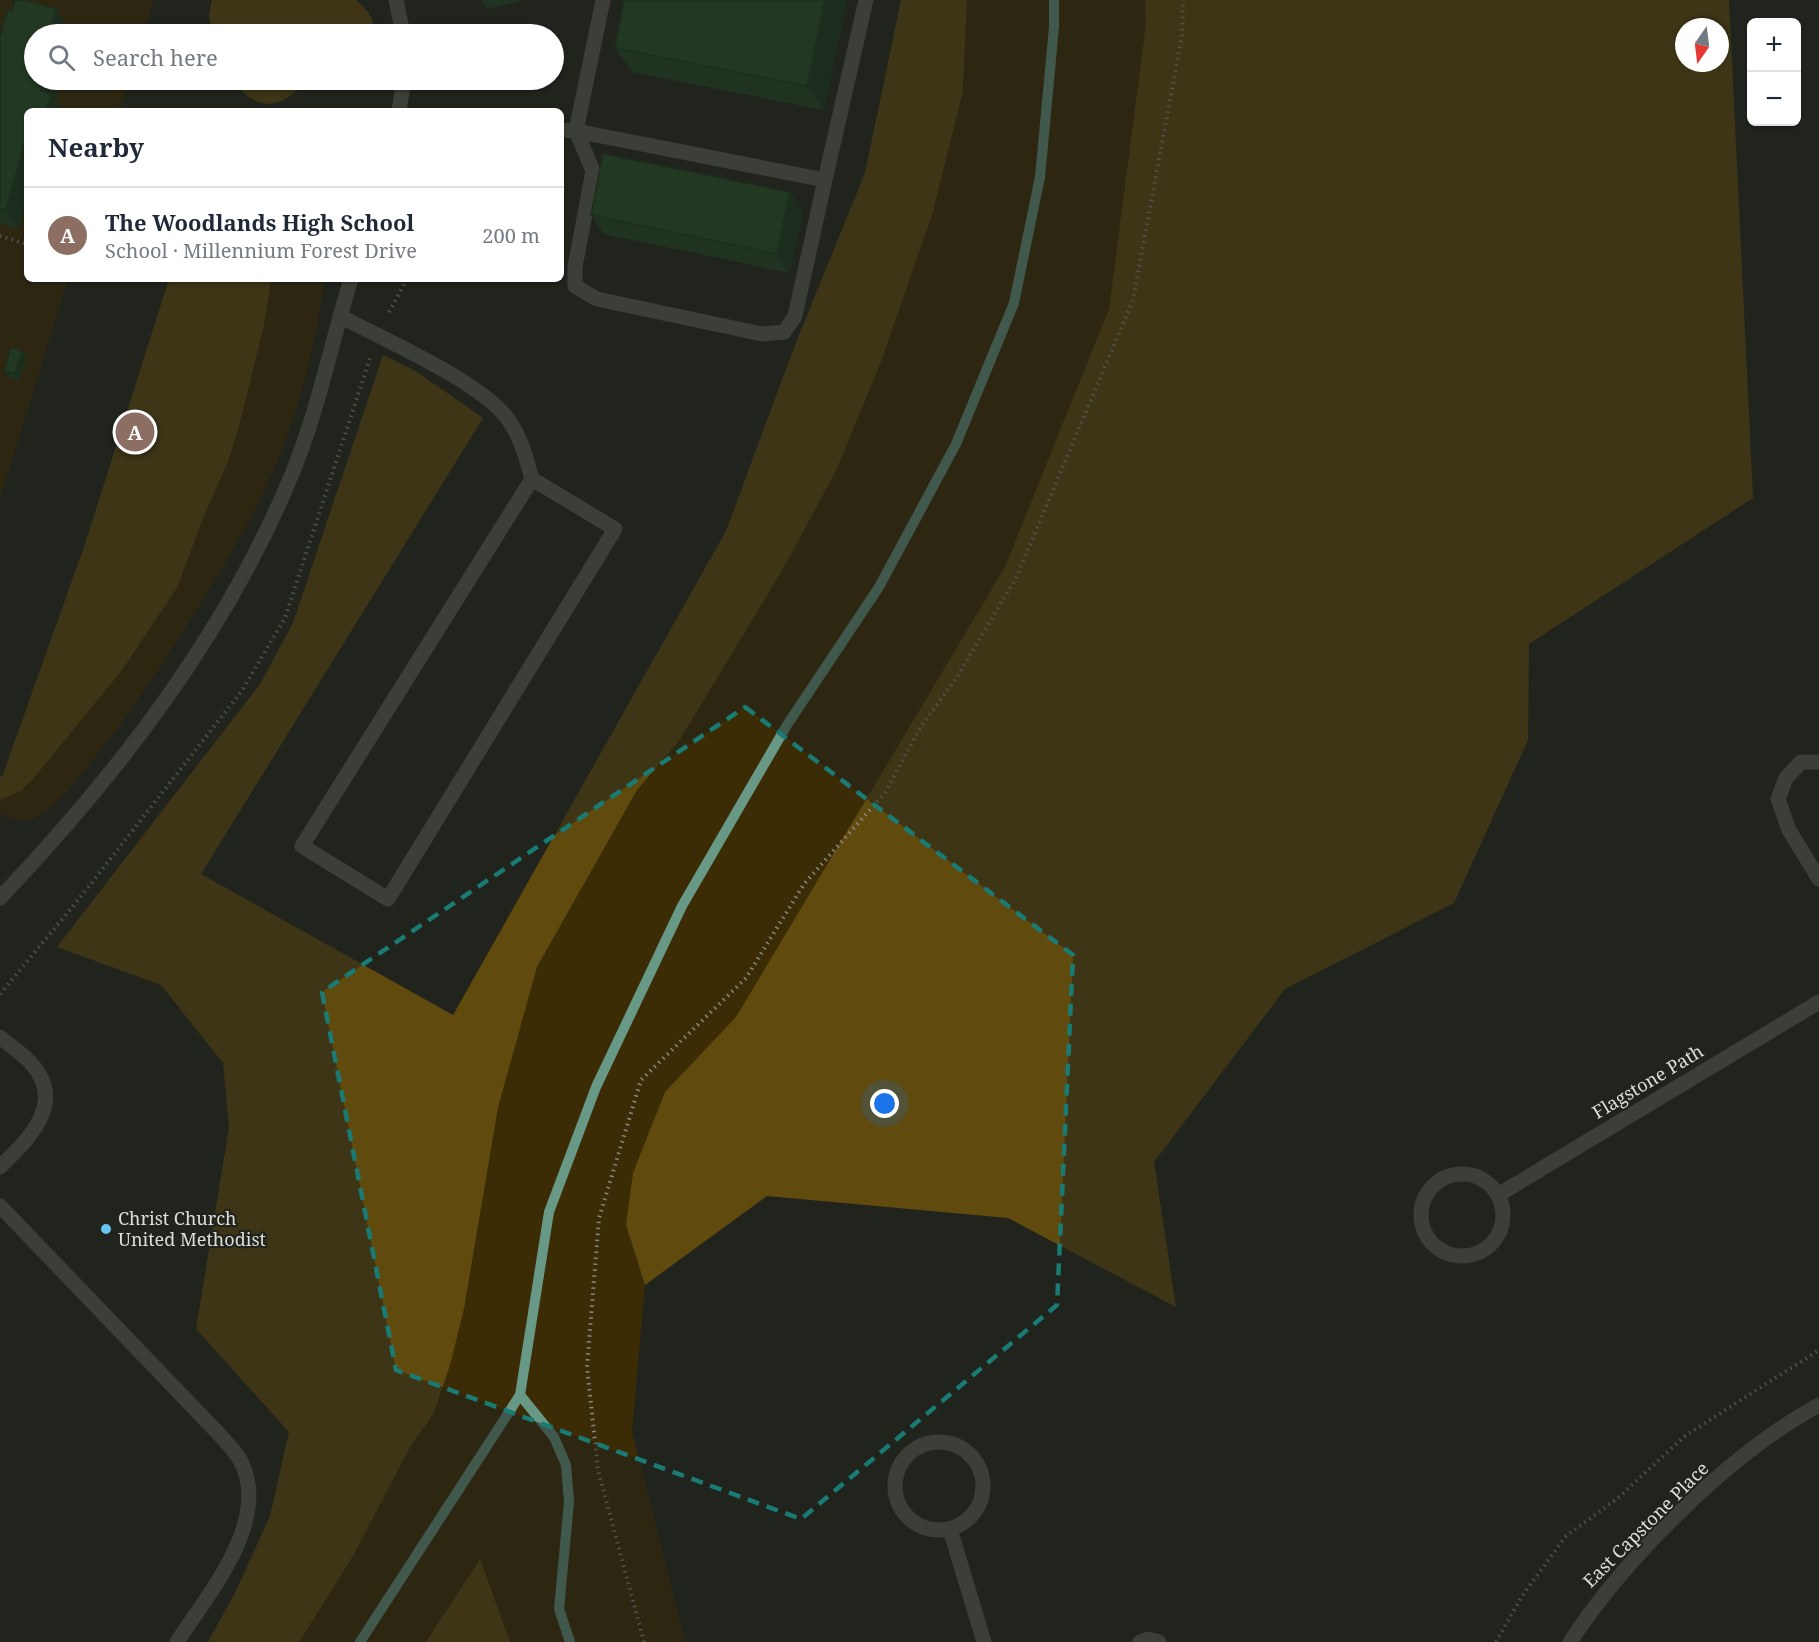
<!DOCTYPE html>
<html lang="en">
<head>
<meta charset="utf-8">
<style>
  :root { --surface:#fff; --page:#f6f6f7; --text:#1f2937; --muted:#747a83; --line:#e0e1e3; --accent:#3f6f8a }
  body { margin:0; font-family:"Noto Serif",serif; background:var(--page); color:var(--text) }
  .controls { position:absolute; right:18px; top:18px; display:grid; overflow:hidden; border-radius:9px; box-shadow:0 2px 4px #0004 }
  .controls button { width:54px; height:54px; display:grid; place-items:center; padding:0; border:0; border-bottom:2px solid var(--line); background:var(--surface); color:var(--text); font:30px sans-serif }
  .compass { position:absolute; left:1675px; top:18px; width:54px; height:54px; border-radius:50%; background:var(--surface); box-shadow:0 2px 4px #0004; rotate:194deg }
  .you { position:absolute; left:885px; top:1104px; width:21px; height:21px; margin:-15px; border:4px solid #fff; border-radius:50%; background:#1a73e8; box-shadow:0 0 0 9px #1a73e833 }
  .badge { display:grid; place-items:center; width:39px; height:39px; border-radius:50%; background:var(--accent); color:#fff; font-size:20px; font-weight:700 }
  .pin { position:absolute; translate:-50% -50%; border:3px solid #fff; box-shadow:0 2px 6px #0006 }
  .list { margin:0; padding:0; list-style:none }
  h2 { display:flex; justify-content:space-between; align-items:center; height:78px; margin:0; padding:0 24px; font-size:26px }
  h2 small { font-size:20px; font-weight:400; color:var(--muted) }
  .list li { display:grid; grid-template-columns:39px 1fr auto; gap:18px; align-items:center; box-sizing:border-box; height:96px; padding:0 24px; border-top:2px solid var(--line) }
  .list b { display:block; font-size:22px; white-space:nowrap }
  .list p { margin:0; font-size:20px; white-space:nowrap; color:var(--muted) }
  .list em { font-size:20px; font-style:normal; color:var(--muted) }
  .icon { flex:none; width:33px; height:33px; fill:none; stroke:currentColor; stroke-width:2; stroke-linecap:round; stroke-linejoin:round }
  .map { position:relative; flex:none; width:1819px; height:1642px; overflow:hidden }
  .search { position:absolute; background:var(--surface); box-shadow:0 2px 4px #0004; left:24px; top:24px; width:540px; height:66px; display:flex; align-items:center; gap:15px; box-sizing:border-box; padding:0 21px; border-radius:33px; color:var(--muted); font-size:22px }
  .panel { position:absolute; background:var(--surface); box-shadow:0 2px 4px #0004; left:24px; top:108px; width:540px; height:174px; border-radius:9px }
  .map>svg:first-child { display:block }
</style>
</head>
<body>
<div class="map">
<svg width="1819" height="1642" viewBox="0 0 1819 1642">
  <rect width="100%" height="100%" fill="#21241d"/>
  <g fill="#3c2c06">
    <polygon points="0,0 154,0 143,34 34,34 34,80 129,80 120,111 27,111 27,279 68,279 0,499"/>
    <polygon points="967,0 1145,0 1147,24 1109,309 1005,567 736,1018 665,1092 626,1225 645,1285 632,1431 685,1642 510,1642 480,1559 426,1642 299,1642 410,1447 434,1413 451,1362 464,1309 498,1108 537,967 637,790 679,741 783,569 836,471 882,359 933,212 964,90"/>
    <path d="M271,279H324C317,345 298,415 271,476C250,523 223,568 196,611C161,667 126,721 84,771C69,788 55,809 35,818C23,823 10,819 0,813V800L21,791L34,778L122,670L177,588L205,513L228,462L239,427L264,325Z"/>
  </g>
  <g fill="#614a0e" fill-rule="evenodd">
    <path d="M212,0H356C367,8 375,20 374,34H212L209,15Z"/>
    <polygon points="901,0 967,0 963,92 933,212 882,359 836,471 783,569 679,741 637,790 537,967 498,1108 464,1309 451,1362 434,1413 410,1447 353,1556 299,1642 208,1642 236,1591 270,1516 289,1432 196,1329 229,1128 223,1063 161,985 57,947 260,684 293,623 383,355 417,372 483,418 201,874 453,1015 726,531 795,345 865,173"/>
    <path d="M1145,0H1729L1753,498L1529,644L1528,740L1454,903L1285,989L1154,1162L1176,1307L1008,1218L767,1196L645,1285L626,1225L633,1173L665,1092L736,1017L1005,567L1109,309L1146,24ZM1684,27H1720V63H1684Z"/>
    <path d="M232,80H349C336,83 321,80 307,85C299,88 292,96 283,100C262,111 245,96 232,80Z"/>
    <polygon points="169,279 271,279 264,325 239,427 228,462 205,513 177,588 122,670 34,778 21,791 0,800 0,776 2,777 85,544"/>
    <polygon points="480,1559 510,1642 426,1642"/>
  </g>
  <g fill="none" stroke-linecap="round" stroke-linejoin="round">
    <g stroke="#689986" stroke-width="10">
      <polyline points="360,1642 520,1395"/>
      <polyline points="570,1642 559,1609 569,1502 566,1465 554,1437 520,1395 549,1212 596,1087 682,906 787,725 879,587 956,444 1014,303 1040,177 1054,27 1054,0"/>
    </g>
    <g stroke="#878983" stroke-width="4" stroke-dasharray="1.5 4.5" stroke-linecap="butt">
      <polyline points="0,236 27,244"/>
      <polyline points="389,312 407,279"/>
      <polyline points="0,994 79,899 241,692 285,618 370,358"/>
      <polyline points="644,1642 598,1470 587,1367 599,1218 641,1080 746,978 804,884 885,793 920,728 957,677 1016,578 1133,300 1182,35 1183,0"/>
      <polyline points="1496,1642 1522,1596 1566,1536 1618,1498 1685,1436 1819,1350"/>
    </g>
    <g stroke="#5d5d59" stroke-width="15">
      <polyline points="396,0 403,34"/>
      <polyline points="399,111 404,80"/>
      <polyline points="561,130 576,131 603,0"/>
      <polygon points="576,131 825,180 795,316 784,332 762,334 597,299 575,286 575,267 593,171"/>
      <polyline points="825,180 866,0"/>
      <path d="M340,316C384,340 480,381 508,419C521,438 526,457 532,479L302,846L388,899L615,529L532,479"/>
      <path d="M0,1037C9,1045 20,1052 29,1061C68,1101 30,1138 0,1167"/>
      <path d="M0,1206L218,1433C225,1441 233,1449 239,1458C274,1518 208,1594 177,1642"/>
    </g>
    <g stroke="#5d5d59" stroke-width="15">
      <polyline points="1819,762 1801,762 1786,778 1778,799 1789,830 1819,879"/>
      <path d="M0,898C118,774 226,634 292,474C318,411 331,344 351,279"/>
      <circle cx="1462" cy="1215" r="41"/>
      <polyline points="1498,1195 1819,1002"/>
      <circle cx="939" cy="1486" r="44"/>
      <polyline points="950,1529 984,1642"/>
      <polyline points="1140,1642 1148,1639 1159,1642"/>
      <path d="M1570,1642C1625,1558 1730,1453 1819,1405"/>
    </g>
  </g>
  <g fill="#1f4625">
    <polygon points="481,0 524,0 487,9"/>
    <polygon points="624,0 847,0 824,110 632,72 615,48"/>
    <polygon points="69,28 34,80 62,80 56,101 63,111 27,111 27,199 19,229 0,224 0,37"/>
    <polygon points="790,192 803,211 790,273 604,234 591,215"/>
    <polygon points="22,351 27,357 20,380 9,377 4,371"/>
  </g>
  <g fill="#19391e">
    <polygon points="825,0 847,0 824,110 807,86"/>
    <polygon points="56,9 69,28 67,34 56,34 52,24"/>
    <polygon points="44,80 62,80 56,101 63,111 46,111 41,91"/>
    <polygon points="26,138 27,140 27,199 19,229 6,210"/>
    <polygon points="790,192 803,211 790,273 777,254"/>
    <polygon points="22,351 27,357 20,380 15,374"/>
  </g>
  <g fill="#24512b" stroke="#19391e" stroke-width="1.5">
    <polygon points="15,0 23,0 56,9 52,24 59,26 56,34 34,34 34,80 44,80 41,91 51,94 46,111 27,111 27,138 26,138 6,210 0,209 0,37 8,10 12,11"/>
    <polygon points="624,0 825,0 807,86 615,48"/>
    <polygon points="603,154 790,192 777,254 591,215"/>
    <polygon points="11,348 22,351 15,374 4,371"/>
  </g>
  <path d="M0 0H1819V1642H0ZM745,707L1073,955L1057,1305L801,1519L396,1370L322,992Z" fill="#21241d" fill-opacity=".55" fill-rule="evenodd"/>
  <path fill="none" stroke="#197b73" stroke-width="4.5" stroke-dasharray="12 8" stroke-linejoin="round" d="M745,707L1073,955L1057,1305L801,1519L396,1370L322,992Z"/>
  <circle fill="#66c4ef" stroke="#21241d" stroke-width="2" cx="106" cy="1229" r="6"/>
  <g text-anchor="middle" stroke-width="4.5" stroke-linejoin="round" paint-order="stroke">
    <g font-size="18" fill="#dcded9" stroke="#21241d">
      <text transform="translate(1648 1082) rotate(-31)" y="6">Flagstone Path</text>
      <text transform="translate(1646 1525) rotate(-45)" y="6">East Capstone Place</text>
    </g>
    <g font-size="18" fill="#dcded9" stroke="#21241d" text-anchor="start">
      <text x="118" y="1225">Christ Church<tspan x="118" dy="21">United Methodist</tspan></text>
    </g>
  </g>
</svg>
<div class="controls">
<button>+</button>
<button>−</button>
</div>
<svg class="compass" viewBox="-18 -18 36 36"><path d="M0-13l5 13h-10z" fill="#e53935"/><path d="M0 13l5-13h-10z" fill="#747a83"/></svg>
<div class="you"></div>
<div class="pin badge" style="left:135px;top:432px;background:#8d6e63">A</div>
<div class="search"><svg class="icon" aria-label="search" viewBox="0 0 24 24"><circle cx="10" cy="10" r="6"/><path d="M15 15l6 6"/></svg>Search here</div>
<section class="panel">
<h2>Nearby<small></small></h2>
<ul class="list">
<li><span class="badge" style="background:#8d6e63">A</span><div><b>The Woodlands High School</b><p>School · Millennium Forest Drive</p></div><em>200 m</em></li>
</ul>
</section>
</div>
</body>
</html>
